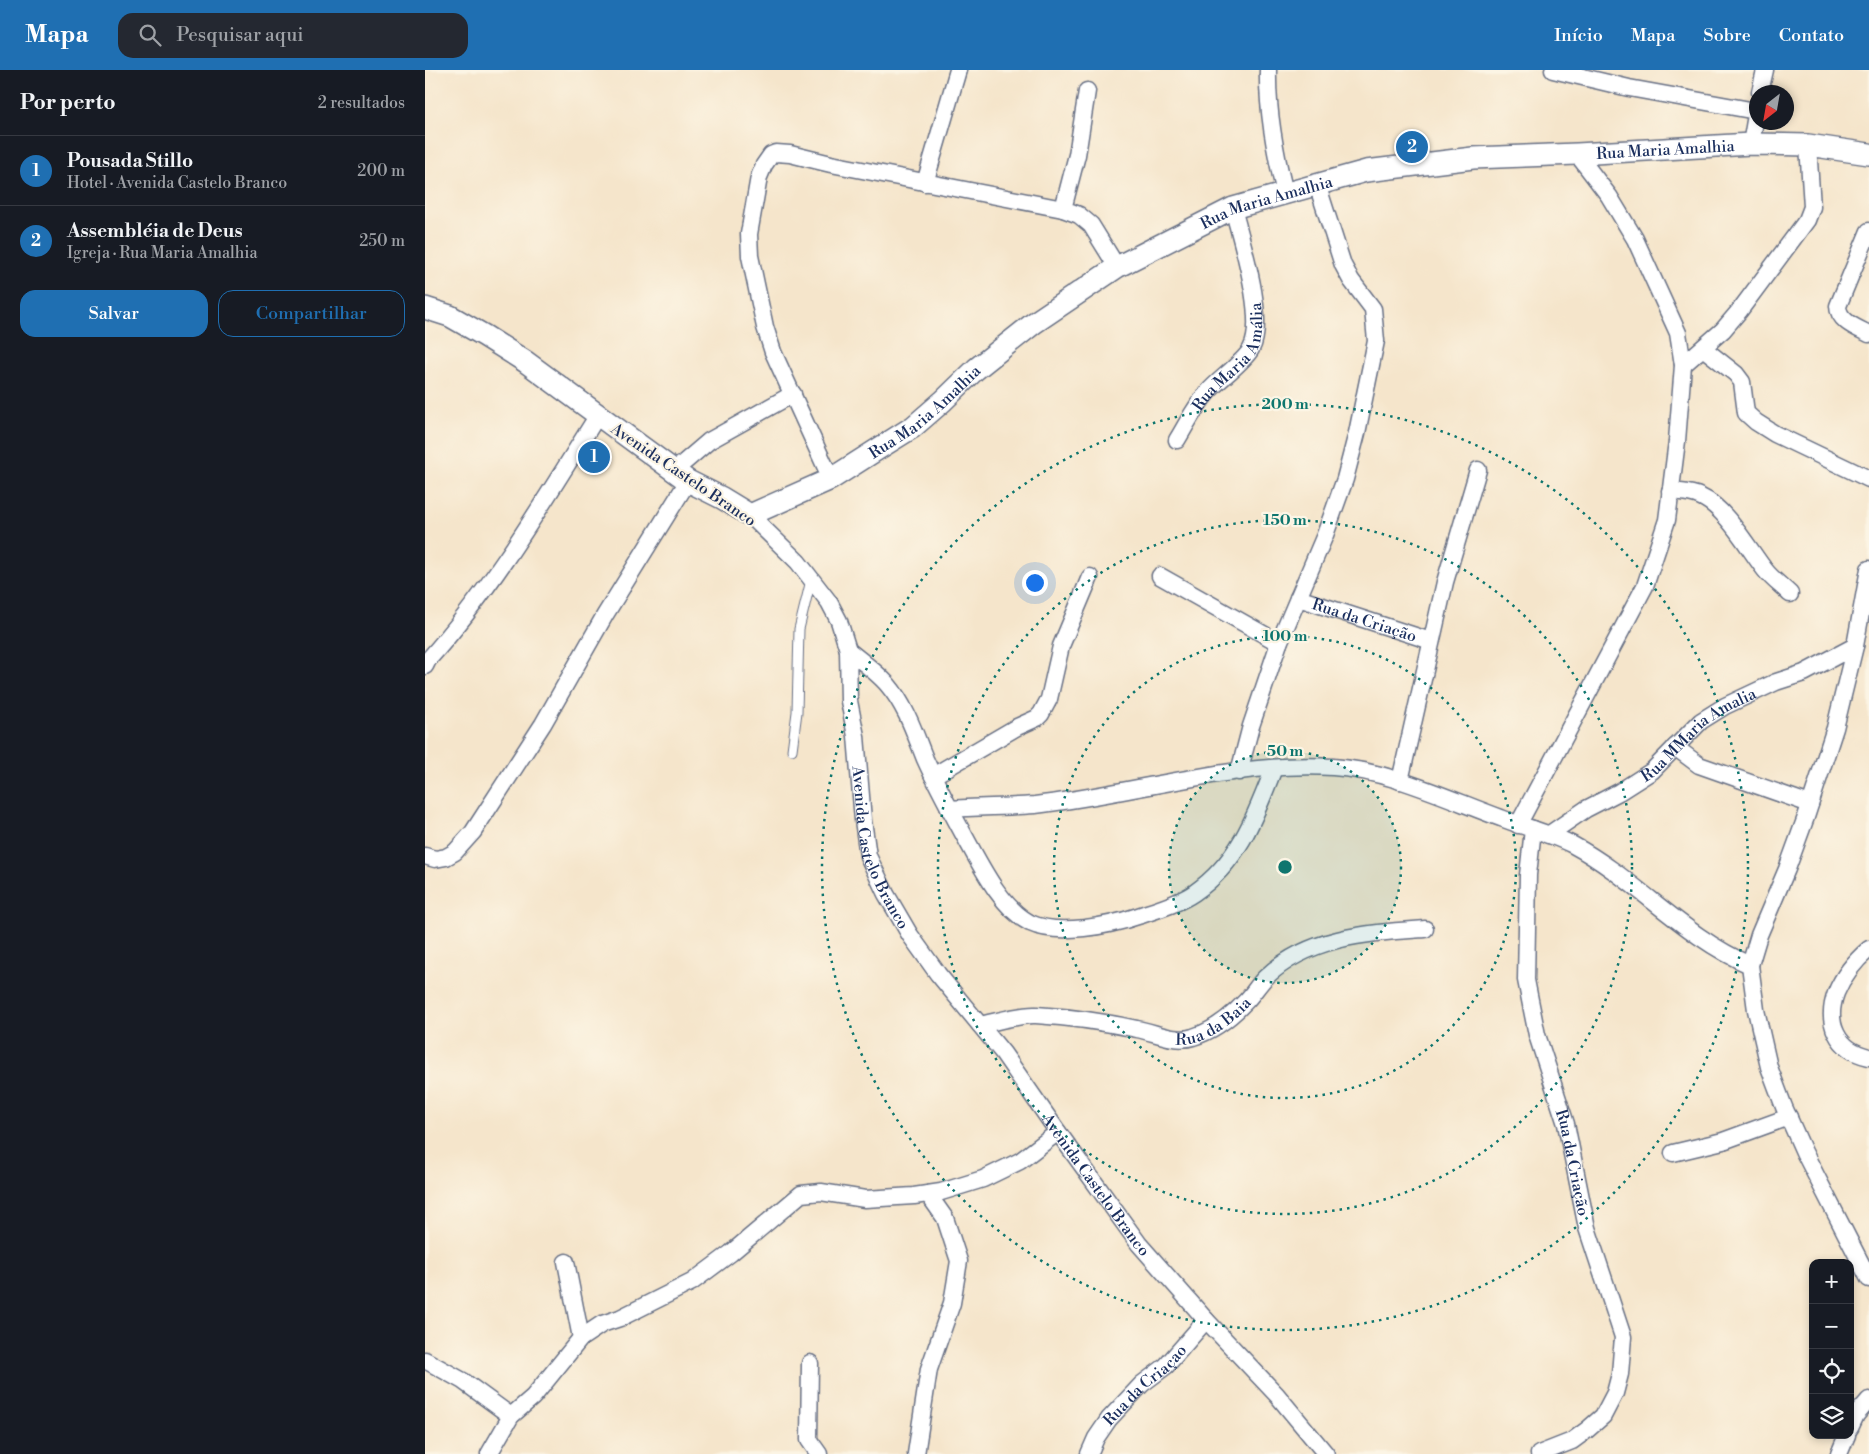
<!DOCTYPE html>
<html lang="pt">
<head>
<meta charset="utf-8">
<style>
  :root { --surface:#171b24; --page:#242831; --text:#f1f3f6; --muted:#9ea1a6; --line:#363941; --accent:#1f6fb2 }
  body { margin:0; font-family:"Libre Bodoni",serif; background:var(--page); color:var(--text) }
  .controls { position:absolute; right:15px; bottom:15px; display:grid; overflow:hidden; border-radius:10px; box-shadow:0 2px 8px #0003 }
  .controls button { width:45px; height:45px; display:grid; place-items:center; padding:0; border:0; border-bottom:1px solid var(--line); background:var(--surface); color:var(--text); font:25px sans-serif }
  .compass { position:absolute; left:1324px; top:15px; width:45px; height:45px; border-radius:50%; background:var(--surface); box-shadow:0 2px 8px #0003; rotate:211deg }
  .you { position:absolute; left:609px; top:512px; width:18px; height:18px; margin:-12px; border:4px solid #fff; border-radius:50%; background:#1a73e8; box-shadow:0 0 0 8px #1a73e833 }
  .badge { display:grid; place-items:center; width:32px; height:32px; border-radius:50%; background:var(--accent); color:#fff; font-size:16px; font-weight:700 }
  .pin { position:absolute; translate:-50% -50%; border:2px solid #fff; box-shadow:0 1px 5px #0006 }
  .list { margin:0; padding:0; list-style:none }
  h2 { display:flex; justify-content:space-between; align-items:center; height:65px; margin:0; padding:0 20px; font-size:21px }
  h2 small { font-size:16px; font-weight:400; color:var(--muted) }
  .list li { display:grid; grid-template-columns:32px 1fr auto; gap:15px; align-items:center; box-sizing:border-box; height:70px; padding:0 20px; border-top:1px solid var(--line) }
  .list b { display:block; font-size:19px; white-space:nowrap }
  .list p { margin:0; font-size:16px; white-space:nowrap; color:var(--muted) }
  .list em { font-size:16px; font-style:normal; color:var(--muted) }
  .actions { display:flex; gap:10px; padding:15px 20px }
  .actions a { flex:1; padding:11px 0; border:1px solid var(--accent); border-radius:15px; text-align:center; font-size:18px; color:var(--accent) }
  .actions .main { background:var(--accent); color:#fff }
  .icon { flex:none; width:28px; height:28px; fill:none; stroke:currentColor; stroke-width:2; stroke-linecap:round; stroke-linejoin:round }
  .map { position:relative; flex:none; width:1444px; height:1384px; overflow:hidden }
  header { display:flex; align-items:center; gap:30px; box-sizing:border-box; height:70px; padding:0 25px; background:var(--accent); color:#fff }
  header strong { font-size:24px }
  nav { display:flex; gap:28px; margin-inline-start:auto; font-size:18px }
  .search { width:350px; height:45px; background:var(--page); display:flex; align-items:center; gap:12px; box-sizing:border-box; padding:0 18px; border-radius:15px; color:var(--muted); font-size:19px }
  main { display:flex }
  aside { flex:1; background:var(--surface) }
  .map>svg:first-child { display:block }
</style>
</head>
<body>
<header>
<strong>Mapa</strong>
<div class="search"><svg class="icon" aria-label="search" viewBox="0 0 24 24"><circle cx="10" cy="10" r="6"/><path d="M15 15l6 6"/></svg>Pesquisar aqui</div>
<nav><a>Início</a><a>Mapa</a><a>Sobre</a><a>Contato</a></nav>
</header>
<main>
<aside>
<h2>Por perto<small>2 resultados</small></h2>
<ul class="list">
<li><span class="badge">1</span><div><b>Pousada Stillo</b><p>Hotel · Avenida Castelo Branco</p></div><em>200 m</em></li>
<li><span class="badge">2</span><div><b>Assembléia de Deus</b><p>Igreja · Rua Maria Amalhia</p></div><em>250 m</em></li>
</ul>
<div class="actions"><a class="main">Salvar</a><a>Compartilhar</a></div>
</aside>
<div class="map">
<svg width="1444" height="1384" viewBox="0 0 1444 1384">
  <rect width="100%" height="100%" fill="#fcf5e5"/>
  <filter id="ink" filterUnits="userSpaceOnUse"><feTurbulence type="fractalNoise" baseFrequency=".02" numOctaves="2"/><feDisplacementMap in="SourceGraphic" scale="10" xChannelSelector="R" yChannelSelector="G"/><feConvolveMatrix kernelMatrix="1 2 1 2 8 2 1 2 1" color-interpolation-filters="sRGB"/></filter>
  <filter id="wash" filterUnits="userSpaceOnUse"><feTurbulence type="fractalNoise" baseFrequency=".0096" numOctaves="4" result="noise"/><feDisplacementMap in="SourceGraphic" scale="20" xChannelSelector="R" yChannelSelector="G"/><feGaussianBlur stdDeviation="1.12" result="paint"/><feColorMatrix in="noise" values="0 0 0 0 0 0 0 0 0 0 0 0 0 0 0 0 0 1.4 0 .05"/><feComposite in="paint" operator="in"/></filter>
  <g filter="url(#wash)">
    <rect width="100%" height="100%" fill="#f5e5cb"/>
  </g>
  <g filter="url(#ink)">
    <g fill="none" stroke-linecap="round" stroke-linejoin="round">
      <g stroke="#676f84" stroke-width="11">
        <polyline id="service" points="367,680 372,642 374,559 386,510"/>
      </g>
      <g stroke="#676f84" stroke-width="19">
        <g id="minor">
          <path d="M843,0C842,41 850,83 860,123"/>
          <polyline points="1128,0 1204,18 1331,41"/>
          <polyline points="662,21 652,85 638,139 654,145 666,155 692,197"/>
          <polyline points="1335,22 1340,0"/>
          <polyline points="1326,74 1332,39"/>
          <polyline points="500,113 533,0"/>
          <path d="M1444,161L1413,236C1413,251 1432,258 1444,264"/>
          <polyline points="1278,278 1311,304 1317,312 1321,343 1331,352 1350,364 1444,409"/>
          <polyline points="1258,295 1298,260 1315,240 1382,150 1387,137 1383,75"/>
          <path id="s1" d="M752,370C762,354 770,336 783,322C793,310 819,292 826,279C842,250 816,170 808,138"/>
          <polyline points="249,401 284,371 368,324"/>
          <polyline points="406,409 348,282 340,257 325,186 324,164 334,107 339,95 346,85 351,83 365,84 406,94 638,139"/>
          <path d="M1245,421C1255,422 1267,422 1276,427C1301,438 1323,478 1340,500C1347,509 1357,516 1365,524"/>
          <path id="s2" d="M325,445L373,492L404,532L414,551L423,580L424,631L431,666L438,750L443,786L461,824L485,865L513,904L578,983L633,1062L714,1174L781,1250L852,1325L901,1384"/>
          <polyline points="1444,499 1430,576 1410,658 1381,747 1362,799 1334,865 1325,895 1331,940 1344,997 1359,1037 1379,1082 1444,1209"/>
          <polyline points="735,506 854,573"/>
          <path id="s3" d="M873,528L1006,571"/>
          <path d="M423,580C436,591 452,602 463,615C481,636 490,664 500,689C512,716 526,741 540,767C555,794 576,838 605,853C633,866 684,856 713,846C731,840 753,834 769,823C814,792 830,747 849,698"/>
          <path d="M0,596L3,590C70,515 120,429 173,345"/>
          <polyline points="1250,677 1274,695 1385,734"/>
          <polyline points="814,702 826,656 854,573 900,465 920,409 932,363 951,271 948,239 926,210 918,195 892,114"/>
          <polyline points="508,706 592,657 612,648 616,644 624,629 636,576 665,507"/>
          <polyline points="975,711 1020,512 1053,400"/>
          <path d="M524,739C553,737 582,737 610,735C709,724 807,691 908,697C966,701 1021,728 1076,748C1099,757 1125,763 1148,775C1211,809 1259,867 1325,895"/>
          <polyline points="1093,755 1220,516 1242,450 1252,371 1258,295 1253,263 1210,169 1184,126 1152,84"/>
          <path id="s4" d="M1108,759L1103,805L1101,910L1112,965L1141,1054L1162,1158L1198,1267L1195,1304L1190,1323L1178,1346L1162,1360L1147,1371L1114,1384"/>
          <path id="s5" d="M1123,765L1161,739L1194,722L1227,701L1276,651L1300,636L1351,612L1379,603L1430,576"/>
          <polyline points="0,786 10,789 21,787 30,782 48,762 118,654 180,545 263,411"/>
          <path d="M1444,879C1430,891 1418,906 1411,923C1400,953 1412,980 1444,987"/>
          <path id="s6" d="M555,955C570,952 596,944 611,945C644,947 679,952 712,959C730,962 750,973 768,967C788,961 807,946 821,931C828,924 833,915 840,908C883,866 944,863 1000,859"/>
          <polyline points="1248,1083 1298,1071 1364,1047"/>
          <polyline points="141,1192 156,1268"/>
          <polyline points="0,1290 38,1311 86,1346"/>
          <polyline points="385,1293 384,1370 394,1384"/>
          <polyline points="1425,1358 1431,1345 1444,1330"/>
          <polyline points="64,1384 86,1346 108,1327 156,1268 177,1254 195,1248 267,1212 306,1183 376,1124 396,1122 440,1129 489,1126 516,1122 558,1109 595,1091 633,1062"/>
          <polyline points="491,1384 504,1299 527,1233 534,1191 520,1148 503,1124"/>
          <path id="s7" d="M664,1384L671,1368L684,1349L717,1314L741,1296L781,1250"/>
          <polyline points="1414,1384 1422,1365"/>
        </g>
      </g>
      <g stroke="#676f84" stroke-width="24">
        <g id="tertiary">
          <path id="s8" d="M0,238L25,246L60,266L101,292L263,411L297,428L325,445L406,409L453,379L488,357L518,331L551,299L609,253L692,197L808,138L941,101L1048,88L1152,84L1326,74L1383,75L1444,84"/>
        </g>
      </g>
      <use href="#service" stroke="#fff" stroke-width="9"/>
      <use href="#minor" stroke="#fff" stroke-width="16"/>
      <use href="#tertiary" stroke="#fff" stroke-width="21"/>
    </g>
  </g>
  <circle cx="860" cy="797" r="116" fill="#0f766e" fill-opacity=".12"/>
  <g fill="none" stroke="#0f766e" stroke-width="2.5" stroke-dasharray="2.5 5">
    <circle cx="860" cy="797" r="116"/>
    <circle cx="860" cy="797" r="231"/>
    <circle cx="860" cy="797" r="347"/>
    <circle cx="860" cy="797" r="463"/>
  </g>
  <g text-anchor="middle" stroke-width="4.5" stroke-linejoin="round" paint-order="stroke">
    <g font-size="16" fill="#1b2f5e" stroke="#fcf5e5">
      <text dy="6" stroke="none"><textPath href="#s8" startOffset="1401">Rua Maria Amalhia</textPath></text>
      <text dy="6" stroke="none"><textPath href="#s8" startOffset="996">Rua Maria Amalhia</textPath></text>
      <text dy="6" stroke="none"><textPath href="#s1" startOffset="101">Rua Maria Amália</textPath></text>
      <text dy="6" stroke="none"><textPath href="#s8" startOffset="591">Rua Maria Amalhia</textPath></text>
      <text transform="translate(259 404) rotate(34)" y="6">Avenida Castelo Branco</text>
      <text dy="6" stroke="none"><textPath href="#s3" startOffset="70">Rua da Criação</textPath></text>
      <text dy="6" stroke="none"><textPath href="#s5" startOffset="182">Rua MMaria Amalia</textPath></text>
      <text dy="6" stroke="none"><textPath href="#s2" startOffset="372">Avenida Castelo Branco</textPath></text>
      <text dy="6" stroke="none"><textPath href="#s6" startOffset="241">Rua da Baia</textPath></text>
      <text dy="6" stroke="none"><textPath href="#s4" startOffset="340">Rua da Criação</textPath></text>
      <text dy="6" stroke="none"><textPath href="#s2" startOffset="778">Avenida Castelo Branco</textPath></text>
      <text dy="6" stroke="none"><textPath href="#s7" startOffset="90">Rua da Criaçao</textPath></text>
    </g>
  </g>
  <circle cx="860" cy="797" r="8" fill="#0f766e" stroke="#fcf5e5" stroke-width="2.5"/>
  <g font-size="15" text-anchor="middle" font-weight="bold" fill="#0f766e" stroke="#fcf5e5" stroke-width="4.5" stroke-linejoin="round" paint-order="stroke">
    <text x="860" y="339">200 m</text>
    <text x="860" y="455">150 m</text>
    <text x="860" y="571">100 m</text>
    <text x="860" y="686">50 m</text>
  </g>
</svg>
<div class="controls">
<button>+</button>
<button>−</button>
<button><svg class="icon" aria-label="locate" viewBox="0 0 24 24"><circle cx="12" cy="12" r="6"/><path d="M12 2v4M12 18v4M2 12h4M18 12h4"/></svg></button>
<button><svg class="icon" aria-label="layers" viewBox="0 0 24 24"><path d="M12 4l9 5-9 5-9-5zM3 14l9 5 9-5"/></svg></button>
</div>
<svg class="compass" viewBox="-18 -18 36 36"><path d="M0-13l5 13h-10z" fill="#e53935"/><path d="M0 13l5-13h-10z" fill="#9ea1a6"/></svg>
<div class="you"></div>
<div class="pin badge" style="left:169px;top:387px">1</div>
<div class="pin badge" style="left:987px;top:77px">2</div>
</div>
</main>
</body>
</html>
